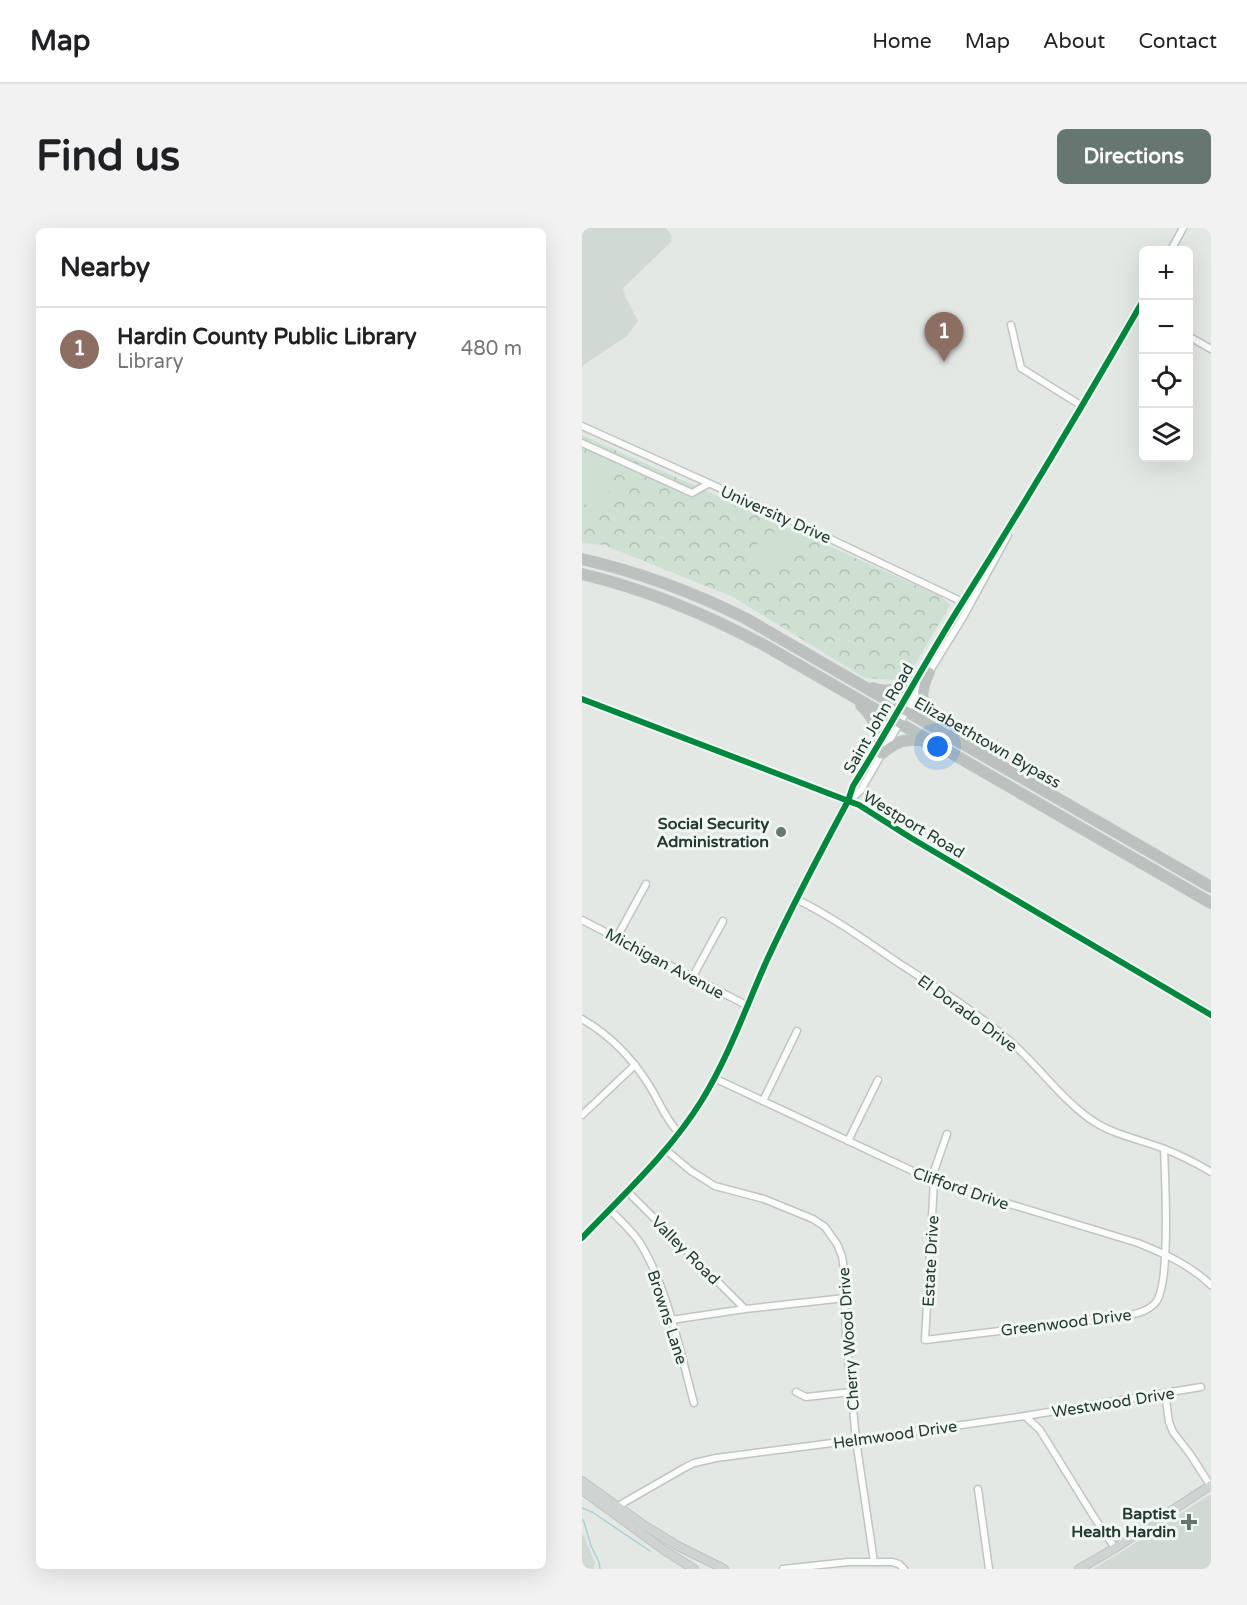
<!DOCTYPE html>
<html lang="en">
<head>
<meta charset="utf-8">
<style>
  :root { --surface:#fff; --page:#f2f2f2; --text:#202124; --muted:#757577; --line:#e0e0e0; --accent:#667670 }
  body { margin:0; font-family:"Varela Round",sans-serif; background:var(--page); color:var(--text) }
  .controls { position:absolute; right:18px; top:18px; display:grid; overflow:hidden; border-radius:9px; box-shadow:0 6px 24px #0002 }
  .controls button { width:54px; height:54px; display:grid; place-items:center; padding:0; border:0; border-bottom:2px solid var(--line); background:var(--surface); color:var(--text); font:30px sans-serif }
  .you { position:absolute; left:356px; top:519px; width:21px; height:21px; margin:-15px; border:4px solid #fff; border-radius:50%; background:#1a73e8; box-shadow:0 0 0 9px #1a73e833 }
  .badge { display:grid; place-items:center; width:39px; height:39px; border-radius:50%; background:var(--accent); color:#fff; font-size:20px; font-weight:700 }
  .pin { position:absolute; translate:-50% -50px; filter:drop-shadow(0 2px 3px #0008) }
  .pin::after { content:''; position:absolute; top:32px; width:21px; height:18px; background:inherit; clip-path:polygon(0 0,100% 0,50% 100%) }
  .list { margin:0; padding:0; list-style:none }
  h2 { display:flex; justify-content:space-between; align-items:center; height:78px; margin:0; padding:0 24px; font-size:26px }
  h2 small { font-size:20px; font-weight:400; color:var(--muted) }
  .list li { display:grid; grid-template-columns:39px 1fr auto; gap:18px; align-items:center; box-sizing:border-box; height:84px; padding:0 24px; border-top:2px solid var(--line) }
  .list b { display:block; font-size:22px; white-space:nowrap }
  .list p { margin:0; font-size:20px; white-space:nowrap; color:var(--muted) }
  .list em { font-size:20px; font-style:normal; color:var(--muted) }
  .icon { flex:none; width:33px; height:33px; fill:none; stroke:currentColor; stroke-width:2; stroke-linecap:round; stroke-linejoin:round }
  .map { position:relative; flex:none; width:629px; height:1341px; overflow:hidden; border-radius:9px }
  header { display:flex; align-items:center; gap:36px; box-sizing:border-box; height:84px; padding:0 30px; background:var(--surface); border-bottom:2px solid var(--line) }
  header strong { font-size:28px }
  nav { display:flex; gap:33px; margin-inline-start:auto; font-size:21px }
  .intro { display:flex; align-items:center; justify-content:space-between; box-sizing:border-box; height:144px; padding:0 36px }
  h1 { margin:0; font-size:42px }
  .button { padding:15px 27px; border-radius:9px; background:var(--accent); color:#fff; font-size:21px; font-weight:700 }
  main { display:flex; gap:36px; padding:0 36px }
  aside { flex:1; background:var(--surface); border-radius:9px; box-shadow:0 6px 24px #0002 }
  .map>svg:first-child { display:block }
</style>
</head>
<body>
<header>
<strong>Map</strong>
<nav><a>Home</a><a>Map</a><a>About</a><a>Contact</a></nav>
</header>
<div class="intro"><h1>Find us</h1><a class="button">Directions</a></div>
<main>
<aside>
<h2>Nearby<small></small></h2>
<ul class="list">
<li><span class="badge" style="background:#8d6e63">1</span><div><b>Hardin County Public Library</b><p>Library</p></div><em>480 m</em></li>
</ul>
</aside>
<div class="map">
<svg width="629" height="1341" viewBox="0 0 629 1341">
  <defs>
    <pattern id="forest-crowns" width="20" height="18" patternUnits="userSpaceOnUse" patternTransform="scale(1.5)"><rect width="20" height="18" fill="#cde0d1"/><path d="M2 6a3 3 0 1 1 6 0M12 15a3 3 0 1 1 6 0" fill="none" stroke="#b0c1b4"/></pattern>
  </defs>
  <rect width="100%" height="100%" fill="#e3e8e5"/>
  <g fill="#d1d9d5">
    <polygon points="0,0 84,0 90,9 89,14 41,60 43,68 56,93 45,108 0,138"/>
    <polygon points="629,1266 629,1341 511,1341 544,1321"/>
    <polygon points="0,1306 3,1310 13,1335 11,1341 0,1341"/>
  </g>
  <polygon fill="url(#forest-crowns)" points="0,207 358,368 368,377 331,440 314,452 283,450 151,369 22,317 0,315"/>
  <g fill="#cde0d1">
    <polygon points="14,230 37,238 22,278 16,281 0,275 0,232"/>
    <path d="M207,301L221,307L207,338L201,341L169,327C178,309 187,303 207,301Z"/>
  </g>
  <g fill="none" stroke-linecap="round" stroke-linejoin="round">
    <g stroke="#a7d2d3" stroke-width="1.5">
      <polyline points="0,1280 10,1284 68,1323"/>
      <polyline points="0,1291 2,1294 9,1318 17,1334 18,1341"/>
    </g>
    <g stroke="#c0c5c2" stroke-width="9">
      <g id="minor">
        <polyline points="589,22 601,0"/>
        <polyline points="429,97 439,140 500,178"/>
        <polyline points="606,108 629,121"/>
        <polyline points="0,198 215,295 387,377"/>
        <polyline points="0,215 110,265 126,256"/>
        <polyline points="346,446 380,391 426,307"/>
        <polyline points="0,471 277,577 329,610 629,787"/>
        <polyline points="267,573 279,562 339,458"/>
        <path d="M214,671C251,689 284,713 318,736C354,759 391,782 423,809C454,834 476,868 508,891C529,906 556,911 580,920C596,926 614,935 629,944"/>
        <polyline points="0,692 166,778"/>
        <polyline points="35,709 64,656"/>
        <polyline points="110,750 141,693"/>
        <path d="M0,791C28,807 50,830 67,857C77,873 83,891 97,905"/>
        <path d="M132,850L352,953L556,1015C583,1026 608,1037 629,1057"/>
        <polyline points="181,873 215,803"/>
        <polyline points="0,887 53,837"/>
        <path d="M365,906L351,946L352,953L343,1112L541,1088C553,1086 566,1084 574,1074C589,1055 583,949 582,921"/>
        <polyline points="266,913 296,852"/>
        <polyline points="84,922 109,943 133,958 182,971 231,991 243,999 255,1016 260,1028 262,1042 264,1108 274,1212 292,1334"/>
        <polyline points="45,963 163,1081"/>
        <path d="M27,981C37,991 48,1001 56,1012C85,1056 98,1124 112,1175"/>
        <path d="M0,1010C42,966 88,924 120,872C147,828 164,779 185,732C210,678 238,625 266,573L271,558C309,498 342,435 380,375C443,275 503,174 562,71"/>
        <polyline points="89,1092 163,1081 263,1070"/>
        <polyline points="214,1164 224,1169 269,1164"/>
        <polyline points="583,1165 587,1194 591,1204 608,1226 628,1257"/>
        <polyline points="443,1188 619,1159"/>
        <polyline points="396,1261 407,1341"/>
        <polyline points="36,1279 43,1274 104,1239 112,1235 134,1230 274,1212 443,1188 458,1202 512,1289 533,1320"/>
        <polyline points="201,1341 266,1334 310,1334 317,1336 322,1341"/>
      </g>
    </g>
    <g stroke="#bcc4c1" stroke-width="10">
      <g id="major">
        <polyline points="0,1253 63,1298 96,1318 142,1341"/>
        <polyline points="0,1262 82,1322 112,1341"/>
        <polyline points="497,1341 533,1320 629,1257"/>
      </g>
    </g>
    <g stroke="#bcc4c1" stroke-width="12">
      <g id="highway">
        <path d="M0,331C57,344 111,364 163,390L629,659"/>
        <path d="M0,346C64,361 124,386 182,417L629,675"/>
        <path d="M347,444C337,466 337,478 355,496"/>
        <path d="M291,460C307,466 323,461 335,449"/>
        <path d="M279,477C294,491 297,505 292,525"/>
        <path d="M299,526C313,514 325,509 343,513"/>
      </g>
    </g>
    <use href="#minor" stroke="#fbfcfb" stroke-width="6"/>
    <use href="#major" stroke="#ced4d1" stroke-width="8"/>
    <use href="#highway" stroke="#bbc1bf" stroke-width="9"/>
    <g stroke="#f1f7f3" stroke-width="10">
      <g id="cycleway">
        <polyline points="0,471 277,577 329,610 629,787"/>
        <path d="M0,1010C42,966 88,924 120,872C147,828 164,779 185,732C210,678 238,625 266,573L271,558C309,498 342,435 380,375C443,275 503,174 562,71"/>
      </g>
    </g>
    <use href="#cycleway" stroke="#00873e" stroke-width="6"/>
  </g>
  <g fill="#667670" stroke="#f1f7f3" stroke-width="2">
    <circle cx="199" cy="604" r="6"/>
    <path d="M604 1285h6v6h6v6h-6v6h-6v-6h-6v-6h6z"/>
  </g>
  <g text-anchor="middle" stroke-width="6" stroke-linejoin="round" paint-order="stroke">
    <g font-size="16" fill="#233931" stroke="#f1f7f3">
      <text transform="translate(194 286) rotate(24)" y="6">University Drive</text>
      <text transform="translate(296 490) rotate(-60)" y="6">Saint John Road</text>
      <text transform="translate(406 514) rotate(30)" y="6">Elizabethtown Bypass</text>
      <text transform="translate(332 596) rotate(31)" y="6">Westport Road</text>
      <text transform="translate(83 735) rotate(28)" y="6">Michigan Avenue</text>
      <text transform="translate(386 785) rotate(36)" y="6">El Dorado Drive</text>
      <text transform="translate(379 960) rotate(19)" y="6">Clifford Drive</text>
      <text transform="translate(104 1022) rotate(45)" y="6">Valley Road</text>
      <text transform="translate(348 1033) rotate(-87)" y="6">Estate Drive</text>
      <text transform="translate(86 1089) rotate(72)" y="6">Browns Lane</text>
      <text transform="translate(484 1094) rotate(-7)" y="6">Greenwood Drive</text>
      <text transform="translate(266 1111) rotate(-94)" y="6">Cherry Wood Drive</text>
      <text transform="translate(531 1174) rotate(-9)" y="6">Westwood Drive</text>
      <text transform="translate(313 1206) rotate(-8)" y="6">Helmwood Drive</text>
    </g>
    <g font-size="16" font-weight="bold" fill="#233931" stroke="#f1f7f3" text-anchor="end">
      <text x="187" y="601">Social Security<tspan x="187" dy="18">Administration</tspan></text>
      <text x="594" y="1291">Baptist<tspan x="594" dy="18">Health Hardin</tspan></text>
    </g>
  </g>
</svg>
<div class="controls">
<button>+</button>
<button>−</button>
<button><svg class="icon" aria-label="locate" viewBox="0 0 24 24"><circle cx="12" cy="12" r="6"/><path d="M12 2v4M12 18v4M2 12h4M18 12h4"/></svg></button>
<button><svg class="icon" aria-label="layers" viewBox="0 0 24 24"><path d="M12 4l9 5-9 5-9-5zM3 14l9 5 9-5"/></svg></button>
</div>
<div class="you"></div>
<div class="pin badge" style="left:362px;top:134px;background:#8d6e63">1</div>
</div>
</main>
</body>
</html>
